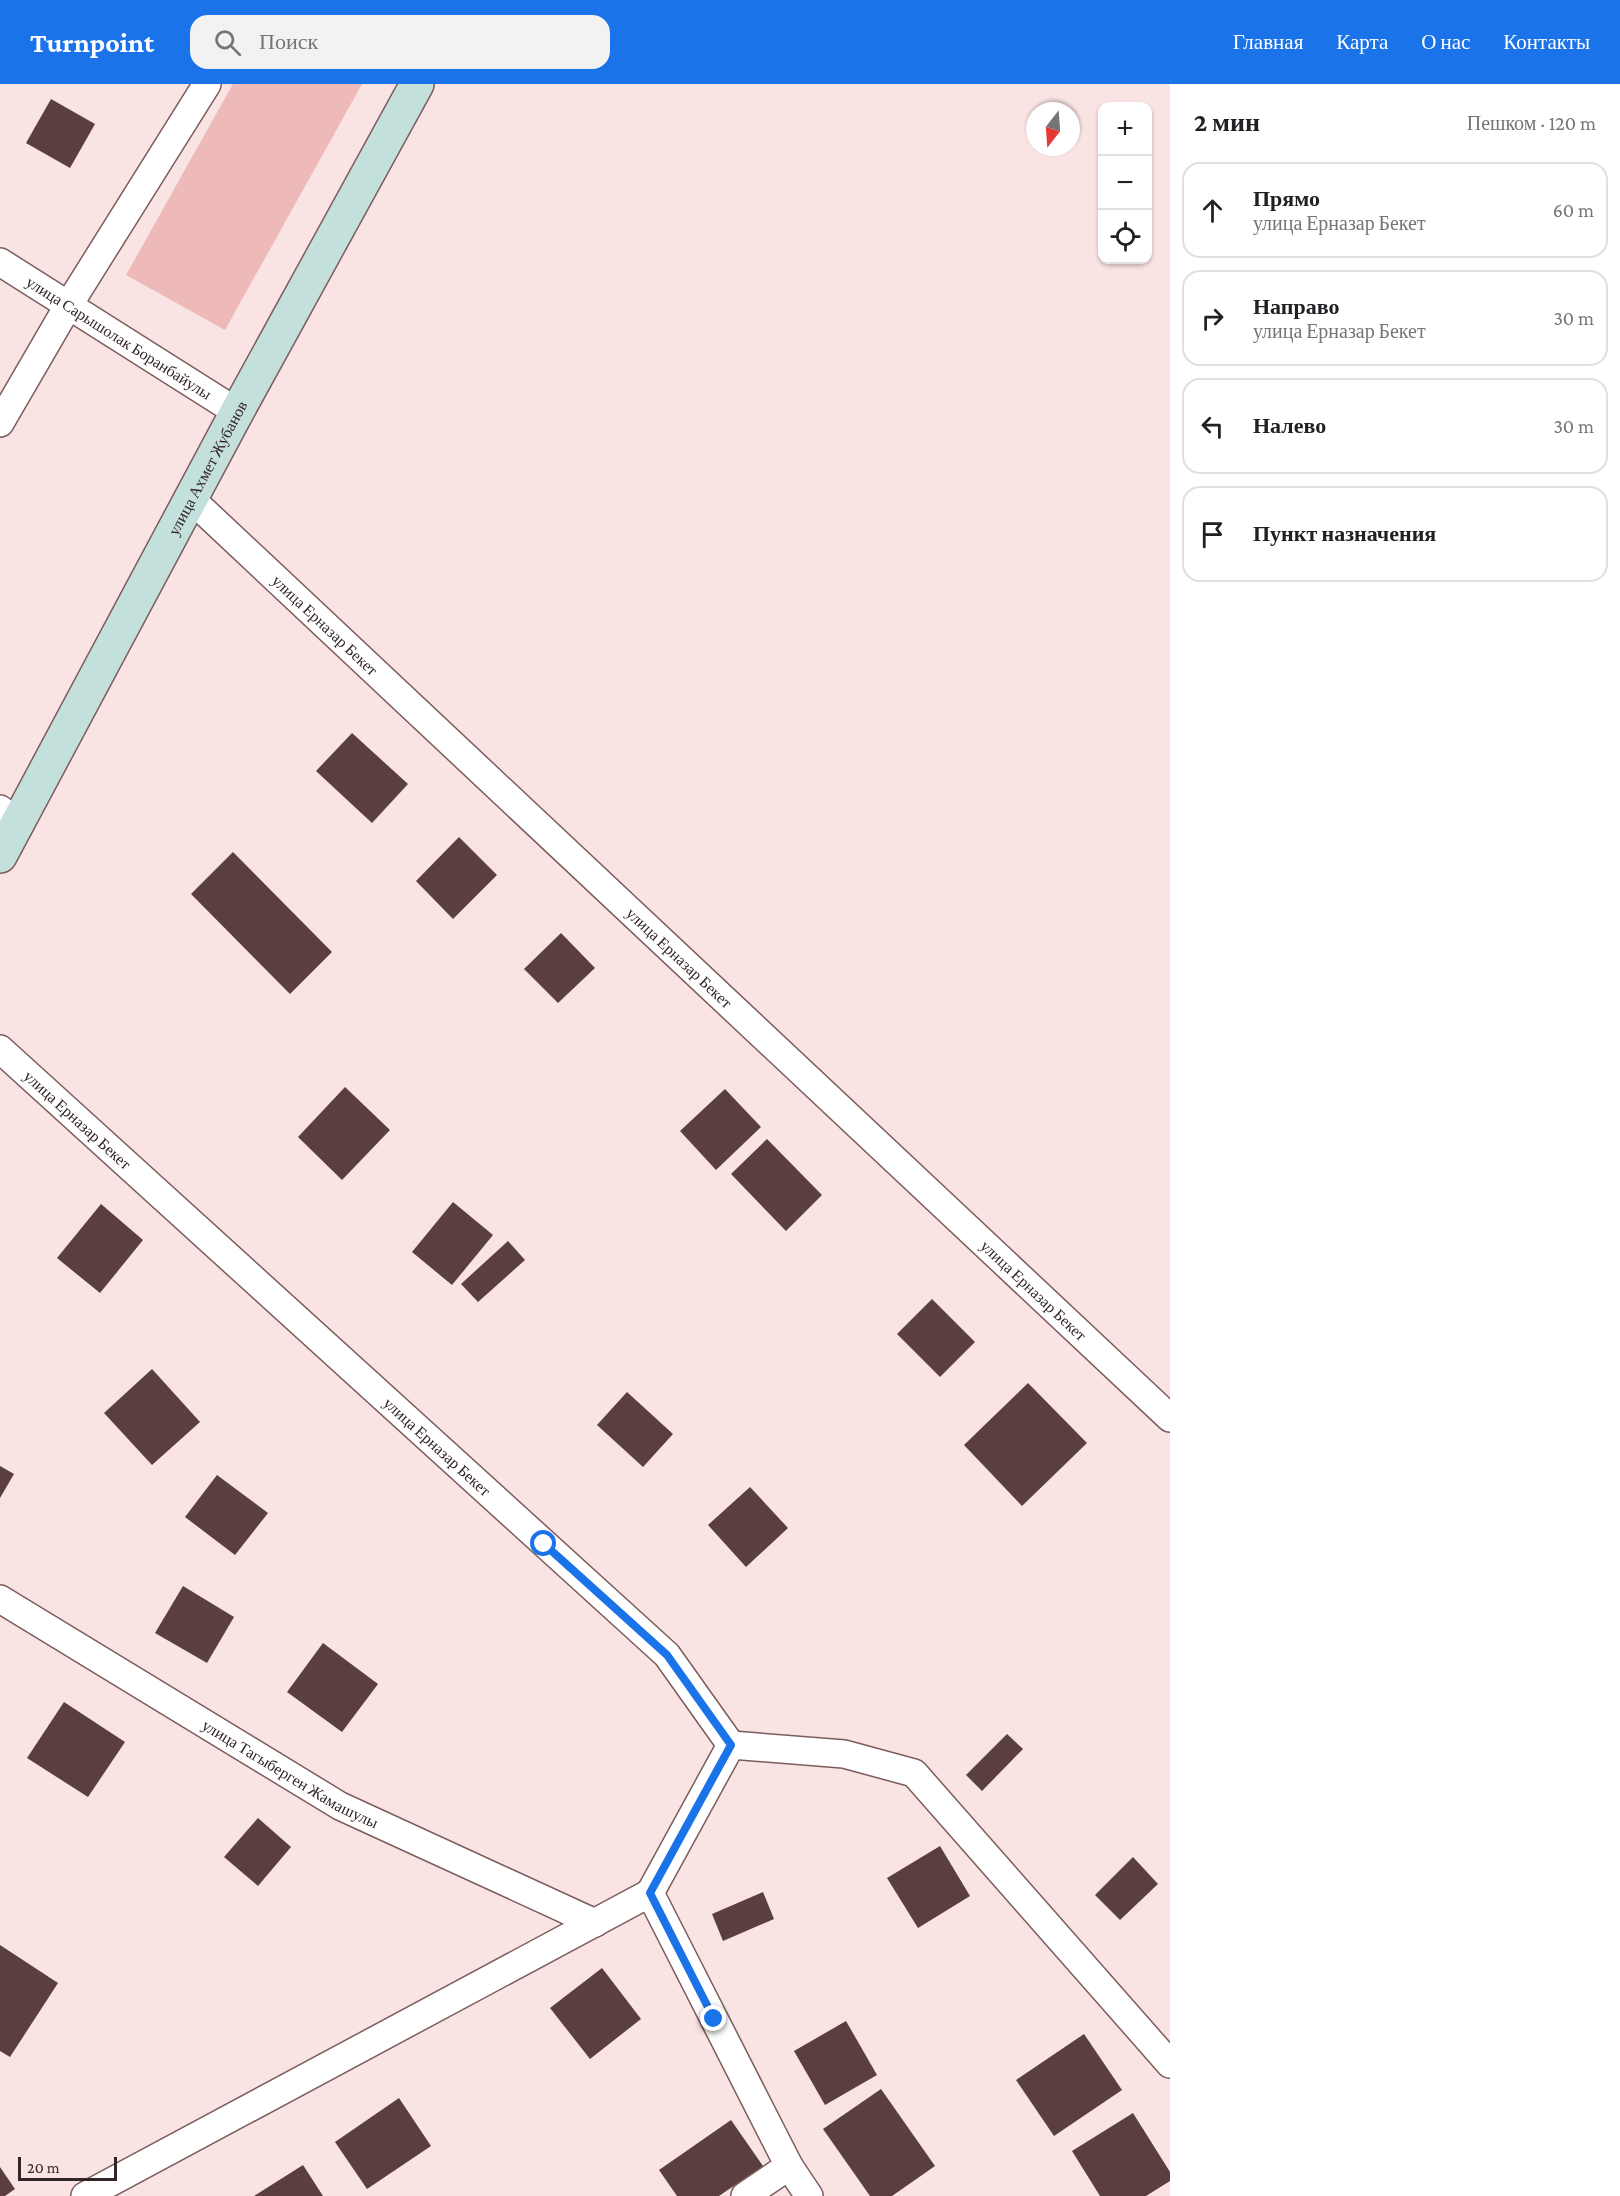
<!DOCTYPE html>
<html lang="ru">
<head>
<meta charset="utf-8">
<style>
  :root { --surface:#fff; --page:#f2f2f2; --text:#202124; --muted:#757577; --line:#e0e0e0; --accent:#1a73e8 }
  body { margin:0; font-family:"Crimson Pro",serif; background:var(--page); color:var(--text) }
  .controls { position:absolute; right:18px; top:18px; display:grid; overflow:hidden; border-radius:12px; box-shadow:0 2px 4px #0004 }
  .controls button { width:54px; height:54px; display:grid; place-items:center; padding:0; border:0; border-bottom:2px solid var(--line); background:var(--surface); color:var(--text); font:30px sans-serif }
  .compass { position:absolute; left:1026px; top:18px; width:54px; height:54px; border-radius:50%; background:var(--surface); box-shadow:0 2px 4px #0004; rotate:197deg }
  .scale { position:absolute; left:18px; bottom:15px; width:99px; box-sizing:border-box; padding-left:6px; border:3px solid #332525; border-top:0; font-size:16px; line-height:21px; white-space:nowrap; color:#332525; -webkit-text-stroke:4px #fae3e3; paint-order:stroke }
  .stop { position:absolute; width:18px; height:18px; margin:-14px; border:4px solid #1a73e8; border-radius:50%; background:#fff }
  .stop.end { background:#1a73e8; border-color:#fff; box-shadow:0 2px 6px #0008 }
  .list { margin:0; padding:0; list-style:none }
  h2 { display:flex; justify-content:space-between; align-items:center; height:78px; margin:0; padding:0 24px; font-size:26px }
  h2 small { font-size:20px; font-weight:400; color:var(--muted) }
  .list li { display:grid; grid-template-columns:39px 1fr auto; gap:18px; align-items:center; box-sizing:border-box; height:96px; margin:0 12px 12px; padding:0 12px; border:2px solid var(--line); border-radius:18px }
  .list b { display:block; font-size:22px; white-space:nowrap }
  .list p { margin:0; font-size:20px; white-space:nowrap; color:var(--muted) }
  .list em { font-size:20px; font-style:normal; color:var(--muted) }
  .icon { flex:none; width:33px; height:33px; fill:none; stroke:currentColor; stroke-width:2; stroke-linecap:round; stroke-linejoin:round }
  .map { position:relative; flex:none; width:1170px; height:2112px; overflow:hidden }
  header { display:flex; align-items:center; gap:36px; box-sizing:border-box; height:84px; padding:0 30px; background:var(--accent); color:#fff }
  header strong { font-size:28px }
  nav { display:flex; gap:33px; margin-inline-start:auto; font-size:21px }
  .search { width:420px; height:54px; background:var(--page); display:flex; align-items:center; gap:15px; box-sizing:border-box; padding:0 21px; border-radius:18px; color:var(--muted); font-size:22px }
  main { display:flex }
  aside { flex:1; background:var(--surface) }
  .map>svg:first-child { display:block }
</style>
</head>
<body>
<header>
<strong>Turnpoint</strong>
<div class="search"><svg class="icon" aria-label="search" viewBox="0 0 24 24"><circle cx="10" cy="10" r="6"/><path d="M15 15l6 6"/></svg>Поиск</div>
<nav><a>Главная</a><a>Карта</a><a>О нас</a><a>Контакты</a></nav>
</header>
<main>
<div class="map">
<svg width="1170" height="2112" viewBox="0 0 1170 2112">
  <rect width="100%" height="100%" fill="#fae3e3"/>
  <polygon fill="#eeb9b9" points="233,0 362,0 225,246 126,191"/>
  <g fill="#5b3e3e">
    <polygon points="51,15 95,40 70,84 26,59"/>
    <polygon points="352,649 408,700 372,739 316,687"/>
    <polygon points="459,753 497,791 453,835 416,797"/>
    <polygon points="233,768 332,868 290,910 191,810"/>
    <polygon points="561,849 595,884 558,919 524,885"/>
    <polygon points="345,1003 390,1046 342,1096 298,1053"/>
    <polygon points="725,1005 761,1043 716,1086 680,1047"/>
    <polygon points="767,1055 822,1111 786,1147 731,1090"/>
    <polygon points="453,1118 493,1151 452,1201 412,1168"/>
    <polygon points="101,1120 143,1156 100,1209 57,1174"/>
    <polygon points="508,1157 525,1176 478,1218 461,1200"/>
    <polygon points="932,1215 975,1258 940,1293 897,1250"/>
    <polygon points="152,1285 200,1338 152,1381 104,1329"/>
    <polygon points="1028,1299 1087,1359 1022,1422 964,1361"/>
    <polygon points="627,1308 673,1350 643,1383 597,1341"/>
    <polygon points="0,1382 14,1390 0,1414"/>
    <polygon points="217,1391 268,1429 235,1471 185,1433"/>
    <polygon points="750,1403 788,1444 746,1483 708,1441"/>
    <polygon points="183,1502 234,1533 207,1579 155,1549"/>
    <polygon points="323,1559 378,1600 342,1648 287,1608"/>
    <polygon points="64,1618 125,1658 88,1713 27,1674"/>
    <polygon points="1007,1650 1023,1665 982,1707 966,1691"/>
    <polygon points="258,1734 291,1763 258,1802 224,1773"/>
    <polygon points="940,1762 970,1812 918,1844 887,1794"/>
    <polygon points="1133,1773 1158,1800 1120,1836 1095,1811"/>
    <polygon points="763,1808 774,1835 723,1857 712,1830"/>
    <polygon points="0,1861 58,1899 10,1973 0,1967"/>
    <polygon points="602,1884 641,1935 590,1975 550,1924"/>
    <polygon points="846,1937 877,1991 825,2021 794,1967"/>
    <polygon points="1084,1950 1122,2006 1054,2052 1016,1996"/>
    <polygon points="881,2005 935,2082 892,2112 870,2112 823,2045"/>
    <polygon points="399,2014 431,2062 367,2105 335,2058"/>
    <polygon points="1133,2029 1170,2088 1170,2097 1146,2112 1100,2112 1072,2067"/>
    <polygon points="731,2036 763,2082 719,2112 677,2112 659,2086"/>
    <polygon points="303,2081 323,2112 254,2112"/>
    <polygon points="0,2083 15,2105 5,2112 0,2112"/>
  </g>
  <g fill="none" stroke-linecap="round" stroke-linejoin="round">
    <g stroke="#7c5c5c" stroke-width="30">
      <g id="street">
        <path id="s1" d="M0,178L237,328"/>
        <polyline points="0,339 68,222 207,0"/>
        <path id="s2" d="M191,415L1170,1334"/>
        <polyline points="0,725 18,739"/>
        <path id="s3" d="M0,965L667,1571L731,1661L650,1809"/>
        <path id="s4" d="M0,1515L340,1722L595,1839"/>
        <polyline points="731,1661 844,1670 914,1689 1170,1980"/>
        <polyline points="85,2112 650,1809 789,2082 809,2112"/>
        <polyline points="745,2112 789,2082"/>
      </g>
    </g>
    <g stroke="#7c5c5c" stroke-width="36">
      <g id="secondary">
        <path id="s5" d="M0,772L237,328L417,0"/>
      </g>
    </g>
    <use href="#street" stroke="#fff" stroke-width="27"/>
    <use href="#secondary" stroke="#c4e0dc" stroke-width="33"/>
  </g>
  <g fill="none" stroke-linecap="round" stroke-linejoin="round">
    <polyline stroke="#1a73e8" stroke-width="8" points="544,1460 667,1571 731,1661 650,1809 714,1935"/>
  </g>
  <g text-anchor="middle" stroke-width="6" stroke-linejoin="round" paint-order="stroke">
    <g font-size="16" fill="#332525" stroke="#fae3e3">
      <text dy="6" stroke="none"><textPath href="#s1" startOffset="141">улица Сарышолак Боранбайулы</textPath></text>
      <text dy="6" stroke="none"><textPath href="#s5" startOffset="440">улица Ахмет Жубанов</textPath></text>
      <text dy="6" stroke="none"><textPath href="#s2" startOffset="184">улица Ерназар Бекет</textPath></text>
      <text dy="6" stroke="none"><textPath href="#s2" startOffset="670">улица Ерназар Бекет</textPath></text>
      <text dy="6" stroke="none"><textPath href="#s3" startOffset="105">улица Ерназар Бекет</textPath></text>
      <text dy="6" stroke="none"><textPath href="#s2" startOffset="1156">улица Ерназар Бекет</textPath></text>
      <text dy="6" stroke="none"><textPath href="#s3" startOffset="591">улица Ерназар Бекет</textPath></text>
      <text dy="6" stroke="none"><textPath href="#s4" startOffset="339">улица Тагыберген Жамашулы</textPath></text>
    </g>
  </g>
</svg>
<div class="controls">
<button>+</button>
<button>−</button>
<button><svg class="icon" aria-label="locate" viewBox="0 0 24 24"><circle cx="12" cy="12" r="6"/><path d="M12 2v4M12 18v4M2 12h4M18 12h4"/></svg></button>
</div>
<svg class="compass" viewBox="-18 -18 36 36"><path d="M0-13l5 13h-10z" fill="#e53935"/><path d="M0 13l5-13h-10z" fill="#757577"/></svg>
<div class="scale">20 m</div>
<div class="stop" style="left:544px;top:1460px"></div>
<div class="stop end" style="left:714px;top:1935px"></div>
</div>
<aside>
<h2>2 мин<small>Пешком · 120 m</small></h2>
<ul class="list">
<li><svg class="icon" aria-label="ahead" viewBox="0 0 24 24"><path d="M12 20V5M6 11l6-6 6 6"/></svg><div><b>Прямо</b><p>улица Ерназар Бекет</p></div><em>60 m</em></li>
<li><svg class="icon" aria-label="right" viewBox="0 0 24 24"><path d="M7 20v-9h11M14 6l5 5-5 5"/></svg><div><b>Направо</b><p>улица Ерназар Бекет</p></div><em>30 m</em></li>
<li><svg class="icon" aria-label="left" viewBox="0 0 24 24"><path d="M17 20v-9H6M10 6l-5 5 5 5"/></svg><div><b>Налево</b></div><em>30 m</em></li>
<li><svg class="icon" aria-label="arrive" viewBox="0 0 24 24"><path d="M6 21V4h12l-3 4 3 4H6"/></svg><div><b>Пункт назначения</b></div></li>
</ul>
</aside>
</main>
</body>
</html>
